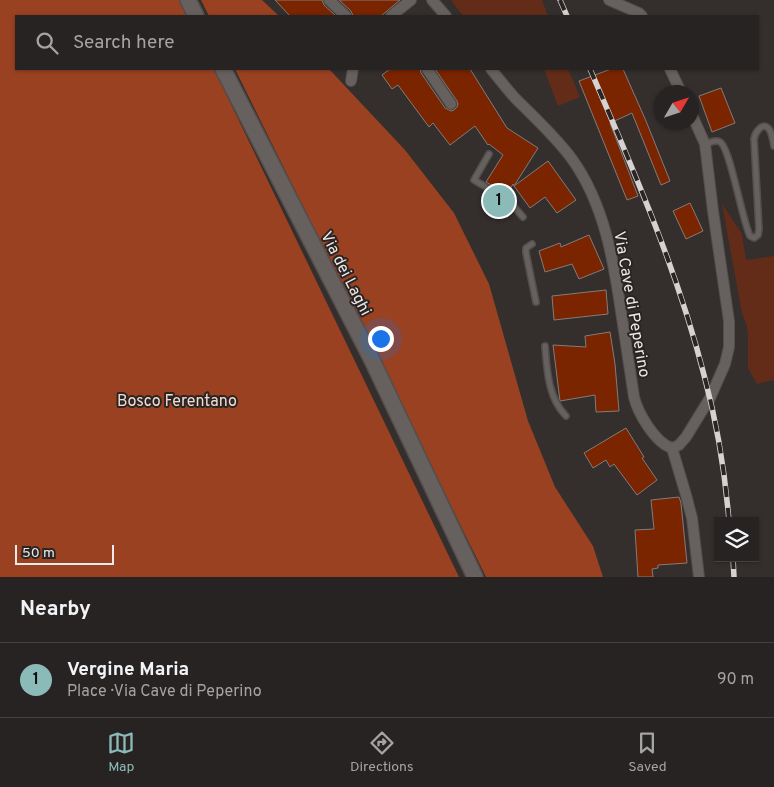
<!DOCTYPE html>
<html lang="en">
<head>
<meta charset="utf-8">
<style>
  :root { --surface:#272322; --page:#332f2f; --text:#f1f3f6; --muted:#a4a4a5; --line:#434040; --accent:#8bbbb9 }
  body { margin:0; font-family:Overpass,sans-serif; background:var(--page); color:var(--text) }
  .controls { position:absolute; right:15px; bottom:15px; display:grid; overflow:hidden; border-radius:0px; box-shadow:0 1px 4px #0004 }
  .controls button { width:45px; height:45px; display:grid; place-items:center; padding:0; border:0; border-bottom:1px solid var(--line); background:var(--surface); color:var(--text); font:25px sans-serif }
  .compass { position:absolute; left:654px; top:85px; width:45px; height:45px; border-radius:50%; background:var(--surface); box-shadow:0 1px 4px #0004; rotate:51deg }
  .scale { position:absolute; left:15px; bottom:12px; width:99px; box-sizing:border-box; padding-left:5px; border:2px solid #ece9e8; border-top:0; font-size:14px; line-height:18px; white-space:nowrap; color:#ece9e8; -webkit-text-stroke:4px #2a2523; paint-order:stroke }
  .you { position:absolute; left:380px; top:338px; width:18px; height:18px; margin:-12px; border:4px solid #fff; border-radius:50%; background:#1a73e8; box-shadow:0 0 0 8px #1a73e833 }
  .badge { display:grid; place-items:center; width:32px; height:32px; border-radius:50%; background:var(--accent); color:#111; font-size:16px; font-weight:700 }
  .pin { position:absolute; translate:-50% -50%; border:2px solid #fff; box-shadow:0 1px 5px #0006 }
  .list { margin:0; padding:0; list-style:none }
  h2 { display:flex; justify-content:space-between; align-items:center; height:65px; margin:0; padding:0 20px; font-size:21px }
  h2 small { font-size:16px; font-weight:400; color:var(--muted) }
  .list li { display:grid; grid-template-columns:32px 1fr auto; gap:15px; align-items:center; box-sizing:border-box; height:75px; padding:0 20px; border-top:1px solid var(--line) }
  .list b { display:block; font-size:19px; white-space:nowrap }
  .list p { margin:0; font-size:16px; white-space:nowrap; color:var(--muted) }
  .list em { font-size:16px; font-style:normal; color:var(--muted) }
  .icon { flex:none; width:28px; height:28px; fill:none; stroke:currentColor; stroke-width:2; stroke-linecap:round; stroke-linejoin:round }
  .map { position:relative; flex:none; width:774px; height:577px; overflow:hidden }
  .search { position:absolute; background:var(--surface); box-shadow:0 1px 4px #0004; left:15px; right:15px; top:15px; height:55px; display:flex; align-items:center; gap:12px; box-sizing:border-box; padding:0 18px; border-radius:0px; color:var(--muted); font-size:19px }
  .sheet { height:140px; background:var(--surface) }
  nav { display:flex; justify-content:space-around; align-items:center; box-sizing:border-box; height:70px; border-top:1px solid var(--line); background:var(--surface); font-size:14px; color:var(--muted) }
  nav a { display:grid; justify-items:center; gap:2px }
  nav .on { color:var(--accent) }
  .map>svg:first-child { display:block }
</style>
</head>
<body>
<div class="map">
<svg width="774" height="577" viewBox="0 0 774 577">
  <rect width="100%" height="100%" fill="#342f2d"/>
  <g fill="#622c19">
    <polygon points="451,0 542,0 548,16 463,16"/>
    <polygon points="544,69 568,69 580,97 558,106"/>
    <polygon points="722,204 742,234 746,260 774,256 774,380 757,384 748,368 748,336 747,326 742,313"/>
  </g>
  <g fill="#9a4122">
    <polygon points="0,0 180,0 188,16 16,16 16,69 214,69 459,577 0,577"/>
    <polygon points="201,0 262,0 279,16 209,16"/>
    <polygon points="235,69 329,69 405,150 454,213 489,284 528,421 555,487 593,546 603,577 486,577"/>
  </g>
  <g fill="#7a2400" stroke="#827c7a">
    <polygon points="275,0 322,0 324,5 336,16 290,16"/>
    <polygon points="339,0 400,0 381,16 353,16 351,11"/>
    <polygon points="390,69 420,69 421,73 445,108 451,111 454,110 457,107 458,104 457,101 435,69 470,69 507,128 538,148 514,186 513,184 507,194 486,182 503,155 489,144 488,145 475,126 450,145 433,123 429,127 398,85 392,89 382,75"/>
    <polygon points="611,69 623,69 646,121 670,181 661,185 632,113 610,123 638,196 627,200 579,81"/>
    <polygon points="721,88 735,123 712,132 699,96"/>
    <polygon points="548,161 576,200 557,213 545,197 530,208 514,186"/>
    <polygon points="690,203 703,231 686,239 673,211"/>
    <polygon points="589,235 604,269 579,279 572,264 545,272 539,251 560,243 561,247"/>
    <polygon points="606,290 608,314 554,320 552,296"/>
    <polygon points="610,332 615,364 619,411 596,412 595,395 560,401 553,345 586,347 585,336"/>
    <polygon points="626,428 644,457 642,458 657,480 637,495 614,464 610,467 606,460 593,468 584,453"/>
    <polygon points="679,497 681,503 687,563 658,565 658,568 652,569 653,577 638,577 635,530 654,529 651,500"/>
  </g>
  <g fill="none" stroke-linecap="round" stroke-linejoin="round">
    <g stroke="#524e4c" stroke-width="8">
      <g id="service">
        <path d="M705,144C710,143 716,139 720,142C730,147 742,220 750,236L754,238L758,235L759,229L754,139C755,133 762,121 769,129C772,133 773,141 774,146"/>
        <polyline points="489,154 474,180 508,200 523,217"/>
        <polyline points="532,244 526,248 526,253 536,302"/>
        <path d="M545,346C547,370 548,398 566,416"/>
      </g>
    </g>
    <g stroke="#524e4c" stroke-width="12">
      <g id="minor">
        <polyline points="329,0 346,16"/>
        <polyline points="432,0 446,16"/>
        <polyline points="609,0 639,13 642,16"/>
        <polyline points="391,16 411,0"/>
        <polyline points="427,69 451,104"/>
        <path d="M491,69C499,79 507,89 515,98C535,118 556,137 572,159C605,205 614,263 622,318C626,344 630,371 634,397C638,413 655,443 672,448L679,445L686,437L710,398L725,364L729,347V321L713,211L705,144L692,115"/>
        <polyline points="670,69 681,92"/>
        <polyline points="351,81 353,69"/>
        <polyline points="672,448 686,495 692,518 699,577"/>
      </g>
    </g>
    <g stroke="#524e4c" stroke-width="18">
      <g id="secondary">
        <polyline points="188,0 196,16"/>
        <polyline points="223,69 372,360 475,577"/>
      </g>
    </g>
    <use href="#service" stroke="#66605e" stroke-width="5"/>
    <use href="#minor" stroke="#66605e" stroke-width="10"/>
    <use href="#secondary" stroke="#66605e" stroke-width="15"/>
    <g stroke="#d5d2d1" stroke-width="5.5">
      <g id="rail">
        <polyline points="560,0 567,16"/>
        <path d="M590,69C633,169 677,269 704,375C717,423 725,472 729,521"/>
        <polyline points="733,558 734,577"/>
      </g>
    </g>
    <use href="#rail" stroke="#2a2523" stroke-width="4" stroke-dasharray="11" stroke-linecap="butt"/>
  </g>
  <g text-anchor="middle" stroke-width="4" stroke-linejoin="round" paint-order="stroke">
    <g font-size="16" fill="#ece9e8" stroke="#2a2523">
      <text transform="translate(347 273) rotate(63)" y="6">Via dei Laghi</text>
      <text transform="translate(633 304) rotate(80)" y="6">Via Cave di Peperino</text>
    </g>
    <g font-size="16" fill="#f5dbd2" stroke="#2a2523">
      <text x="177" y="406">Bosco Ferentano</text>
    </g>
  </g>
</svg>
<div class="controls">
<button><svg class="icon" aria-label="layers" viewBox="0 0 24 24"><path d="M12 4l9 5-9 5-9-5zM3 14l9 5 9-5"/></svg></button>
</div>
<svg class="compass" viewBox="-18 -18 36 36"><path d="M0-13l5 13h-10z" fill="#e53935"/><path d="M0 13l5-13h-10z" fill="#a4a4a5"/></svg>
<div class="scale">50 m</div>
<div class="you"></div>
<div class="pin badge" style="left:499px;top:201px">1</div>
<div class="search"><svg class="icon" aria-label="search" viewBox="0 0 24 24"><circle cx="10" cy="10" r="6"/><path d="M15 15l6 6"/></svg>Search here</div>
</div>
<section class="sheet">
<h2>Nearby<small></small></h2>
<ul class="list">
<li><span class="badge">1</span><div><b>Vergine Maria</b><p>Place · Via Cave di Peperino</p></div><em>90 m</em></li>
</ul>
</section>
<nav>
<a class="on"><svg class="icon" aria-label="map" viewBox="0 0 24 24"><path d="M3 6l6-2 6 2 6-2v14l-6 2-6-2-6 2zM9 4v14M15 6v14"/></svg>Map</a>
<a><svg class="icon" aria-label="directions" viewBox="0 0 24 24"><path d="M12 3l9 9-9 9-9-9zM9 14v-3h6M13 9l2 2-2 2"/></svg>Directions</a>
<a><svg class="icon" aria-label="saved" viewBox="0 0 24 24"><path d="M7 4h10v16l-5-4-5 4z"/></svg>Saved</a>
</nav>
</body>
</html>
